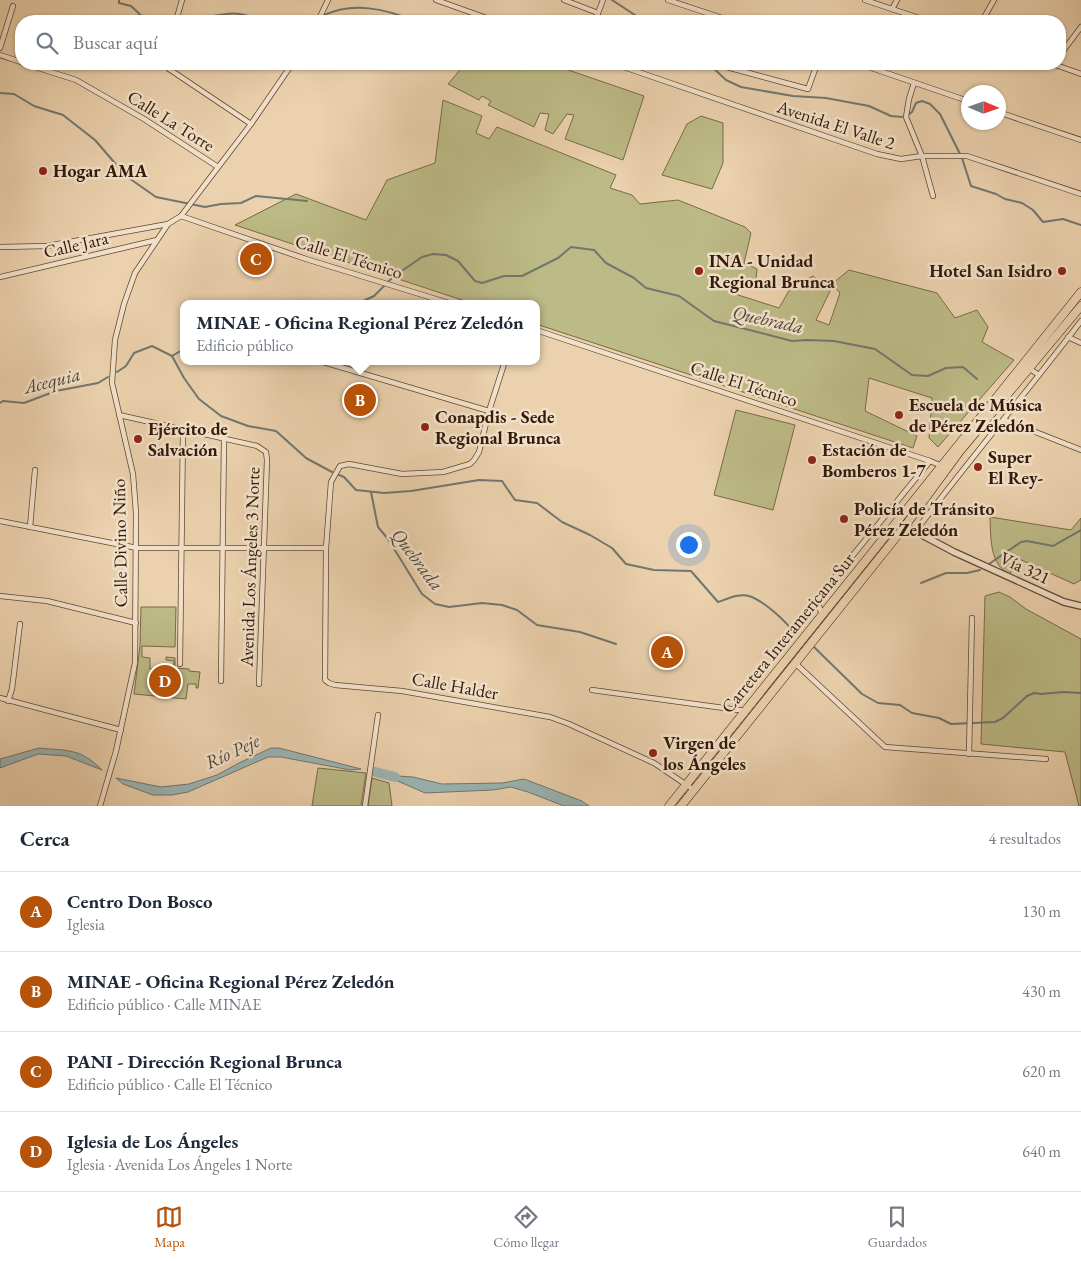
<!DOCTYPE html>
<html lang="es">
<head>
<meta charset="utf-8">
<style>
  :root { --surface:#fff; --page:#f6f6f7; --text:#1f2937; --muted:#747a83; --line:#e0e1e3; --accent:#b45309 }
  body { margin:0; font-family:"EB Garamond",serif; background:var(--page); color:var(--text) }
  .compass { position:absolute; left:961px; top:85px; width:45px; height:45px; border-radius:50%; background:var(--surface); box-shadow:0 1px 4px #0004; rotate:92deg }
  .you { position:absolute; left:688px; top:544px; width:18px; height:18px; margin:-12px; border:4px solid #fff; border-radius:50%; background:#1a73e8; box-shadow:0 0 0 8px #1a73e833 }
  .badge { display:grid; place-items:center; width:32px; height:32px; border-radius:50%; background:var(--accent); color:#fff; font-size:16px; font-weight:700 }
  .pin { position:absolute; translate:-50% -50%; border:2px solid #fff; box-shadow:0 1px 5px #0006 }
  .popup { position:absolute; left:180px; top:300px; width:360px; height:65px; box-sizing:border-box; display:grid; place-content:center; border-radius:10px; background:var(--surface); filter:drop-shadow(0 1px 4px #0005); font-size:16px; white-space:nowrap; color:var(--muted) }
  .popup b { font-size:19px; color:var(--text) }
  .popup::after { content:''; position:absolute; left:50%; top:100%; margin-left:-10px; border:10px solid transparent; border-top-color:var(--surface) }
  .list { margin:0; padding:0; list-style:none }
  h2 { display:flex; justify-content:space-between; align-items:center; height:65px; margin:0; padding:0 20px; font-size:21px }
  h2 small { font-size:16px; font-weight:400; color:var(--muted) }
  .list li { display:grid; grid-template-columns:32px 1fr auto; gap:15px; align-items:center; box-sizing:border-box; height:80px; padding:0 20px; border-top:1px solid var(--line) }
  .list b { display:block; font-size:19px; white-space:nowrap }
  .list p { margin:0; font-size:16px; white-space:nowrap; color:var(--muted) }
  .list em { font-size:16px; font-style:normal; color:var(--muted) }
  .icon { flex:none; width:28px; height:28px; fill:none; stroke:currentColor; stroke-width:2; stroke-linecap:round; stroke-linejoin:round }
  .map { position:relative; flex:none; width:1081px; height:806px; overflow:hidden }
  .search { position:absolute; background:var(--surface); box-shadow:0 1px 4px #0004; left:15px; right:15px; top:15px; height:55px; display:flex; align-items:center; gap:12px; box-sizing:border-box; padding:0 18px; border-radius:20px; color:var(--muted); font-size:19px }
  .sheet { height:385px; background:var(--surface) }
  nav { display:flex; justify-content:space-around; align-items:center; box-sizing:border-box; height:70px; border-top:1px solid var(--line); background:var(--surface); font-size:14px; color:var(--muted) }
  nav a { display:grid; justify-items:center; gap:2px }
  nav .on { color:var(--accent) }
  .map>svg:first-child { display:block }
</style>
</head>
<body>
<div class="map">
<svg width="1081" height="806" viewBox="0 0 1081 806">
  <rect width="100%" height="100%" fill="#ebd1ad"/>
  <filter id="stains"><feTurbulence type="fractalNoise" baseFrequency=".004" numOctaves="4"/><feColorMatrix values="0 0 0 0 .2 0 0 0 0 .09 0 0 0 0 .02 0 0 0 .5 -.17"/></filter>
  <radialGradient id="worn" r=".72"><stop offset=".6" stop-color="#630" stop-opacity="0"/><stop offset="1" stop-color="#630" stop-opacity=".3"/></radialGradient>
  <g fill="#bcba86" stroke="#786a48">
    <polygon points="465,64 551,64 644,96 623,160 565,139 574,115 567,114 553,134 545,130 549,114 540,113 534,127 488,105 491,101 482,96 479,100 448,84"/>
    <polygon points="443,100 482,116 476,133 489,139 497,127 616,175 610,188 632,195 640,204 678,200 745,227 751,233 744,263 757,269 756,280 732,293 779,308 791,287 813,276 831,289 816,320 829,325 840,293 832,284 849,270 937,293 955,318 977,310 988,327 982,342 1014,360 938,447 929,438 932,398 869,378 865,411 917,436 913,448 536,324 536,304 474,304 235,225 296,194 366,220 387,180 435,163"/>
    <polygon points="701,116 723,123 723,163 712,189 662,175 687,124"/>
    <polygon points="736,410 795,425 773,510 714,495"/>
    <path d="M990,517L1071,530L1081,518V580L1074,584L1017,558L1010,574C989,565 991,537 990,517Z"/>
    <polygon points="999,592 1010,597 1026,609 1081,639 1081,806 1079,806 1065,752 981,744 985,596"/>
    <polygon points="141,607 176,607 175,647 142,646 142,657 150,658 150,669 173,669 174,661 166,660 166,657 175,658 175,668 189,669 189,671 200,672 198,688 196,688 196,684 188,684 186,699 134,694 140,646"/>
    <polygon points="318,768 366,773 361,806 312,806"/>
    <polygon points="372,778 389,783 392,806 368,806"/>
  </g>
  <g fill="#9bb5b4" stroke="#717770">
    <path d="M39,748C69,751 80,748 102,770L66,756L38,754L0,768V759Z"/>
    <polygon points="271,748 279,748 361,769 350,770 281,757 268,757 188,792 172,795 153,795 123,784 116,778 161,787 189,784 217,775 239,763"/>
    <polygon points="384,775 413,777 442,784 502,783 524,779 582,801 589,806 564,806 528,792 511,787 493,790 425,793"/>
  </g>
  <g fill="none" stroke-linecap="round" stroke-linejoin="round">
    <g stroke="#717770" stroke-width="2">
      <polyline points="119,0 119,3 131,6 147,21"/>
      <polyline points="612,0 644,21"/>
      <path d="M322,16C353,1 385,9 416,21"/>
      <path d="M194,21L197,19C216,16 240,7 257,21"/>
      <polyline points="311,21 318,18"/>
      <polyline points="709,64 726,80 741,87 793,96 826,98 869,106 891,116 902,117"/>
      <polyline points="0,93 14,94 34,106 63,115 95,140 126,176 156,197 205,207 221,204 241,203 256,196 307,201"/>
      <polyline points="908,115 912,112 916,103 922,101 930,104 940,114 962,158 971,186 996,194 1005,199 1022,203 1033,210 1043,222 1063,219 1081,225"/>
      <polyline points="357,304 374,296 393,277 422,257 433,254 446,255 458,261 475,281 482,283 504,276 522,276 558,258 571,247 594,250 606,263 634,278 646,288 679,296 714,321 792,341 807,340 834,341 875,349 912,375 928,376 946,368 963,367 977,379"/>
      <polyline points="172,356 184,349"/>
      <polyline points="117,372 126,366 134,353 152,346 172,356 184,378 199,399 221,416 248,426 276,431 306,458 332,472"/>
      <polyline points="0,403 3,401 24,403 56,391 98,383 108,377"/>
      <path d="M339,475L344,477L356,490L384,493L411,491L479,480L502,481L515,500L537,503L562,522L590,535L612,548L626,564L654,570L691,571L718,602C727,599 739,593 749,596C764,601 786,621 795,634"/>
      <polyline points="371,492 378,527 388,539 422,594 435,604 449,607 482,603 502,605 517,610 537,625 580,632 616,644"/>
      <polyline points="989,564 1021,542 1027,541 1053,546 1081,530"/>
      <polyline points="921,583 946,573 967,573 980,570"/>
      <polyline points="814,647 862,694 878,703 900,705 912,713 939,718 951,724 995,722 1003,718 1027,696 1034,693 1041,694 1063,692 1081,693"/>
    </g>
    <polyline stroke="#9bb5b4" stroke-width="10" points="375,772 395,777"/>
    <g stroke="#614732" stroke-width="6">
      <g id="minor">
        <polyline points="436,0 495,21"/>
        <polyline points="564,0 598,13"/>
        <polyline points="668,0 731,21"/>
        <polyline points="865,0 928,21"/>
        <polyline points="892,9 897,0"/>
        <polyline points="176,21 182,0"/>
        <polyline points="318,21 328,0"/>
        <polyline points="595,21 603,0"/>
        <polyline points="982,21 994,0"/>
        <polyline points="0,48 13,6"/>
        <polyline points="0,55 21,62"/>
        <polyline points="1060,55 1081,27"/>
        <polyline points="26,64 76,80 144,119 218,167"/>
        <polyline points="615,64 877,154 901,159 922,156 967,156 1081,194"/>
        <polyline points="724,64 723,66 808,89 817,64"/>
        <polyline points="860,64 968,101"/>
        <polyline points="1053,64 1081,74"/>
        <polyline points="169,69 251,124"/>
        <polyline points="914,83 909,99 906,117 922,156 933,196"/>
        <polyline points="998,112 1081,140"/>
        <polyline points="181,216 306,259 452,304"/>
        <polyline points="0,247 47,246 168,224"/>
        <polyline points="0,277 157,240"/>
        <polyline points="536,330 930,461 942,466"/>
        <polyline points="1068,337 1081,343"/>
        <polyline points="320,361 489,411"/>
        <polyline points="505,361 489,411 479,452 474,460 470,464 443,472 402,474 349,464 340,466 331,482 326,548 325,680 329,683 335,685 402,691 550,717 569,724 654,763 694,790"/>
        <polyline points="1030,369 1039,375"/>
        <polyline points="119,415 257,446 266,452 267,460 259,684"/>
        <polyline points="1005,420 1081,450"/>
        <polyline points="0,521 137,548 326,548"/>
        <polyline points="30,527 35,470"/>
        <path d="M915,532C969,460 1027,392 1081,321"/>
        <polyline points="0,596 47,601 136,623"/>
        <polyline points="822,615 818,603 822,593 930,461"/>
        <polyline points="795,663 885,747 1046,759"/>
        <polyline points="180,664 183,430"/>
        <polyline points="221,681 224,439"/>
        <polyline points="592,690 746,711"/>
        <polyline points="0,698 121,730"/>
        <polyline points="8,701 12,689 20,624"/>
        <polyline points="969,754 972,618"/>
        <polyline points="100,806 116,751 135,663 136,513 133,474 112,383 115,340 124,304 135,273 168,224 181,216 251,124 292,64"/>
        <polyline points="365,806 378,715"/>
      </g>
    </g>
    <g stroke="#614732" stroke-width="8">
      <polyline id="tertiary" points="905,526 954,552 1064,602 1081,606"/>
    </g>
    <g stroke="#331909" stroke-width="9">
      <g id="trunk">
        <polyline points="669,806 1081,292"/>
        <polyline points="681,806 905,526 960,451 1081,306"/>
      </g>
    </g>
    <use href="#minor" stroke="#f2e1ca" stroke-width="4.5"/>
    <use href="#tertiary" stroke="#f2e1ca" stroke-width="5.5"/>
    <use href="#trunk" stroke="#ebd1ad" stroke-width="8"/>
  </g>
  <g fill="#8f2418" stroke="#f2e1ca" stroke-width="2">
    <circle cx="43" cy="171" r="5"/>
    <circle cx="699" cy="271" r="5"/>
    <circle cx="1062" cy="271" r="5"/>
    <circle cx="899" cy="415" r="5"/>
    <circle cx="425" cy="427" r="5"/>
    <circle cx="138" cy="439" r="5"/>
    <circle cx="812" cy="460" r="5"/>
    <circle cx="978" cy="467" r="5"/>
    <circle cx="844" cy="519" r="5"/>
    <circle cx="653" cy="753" r="5"/>
  </g>
  <g text-anchor="middle" stroke-width="5" stroke-linejoin="round" paint-order="stroke">
    <g font-size="18" fill="#331909" stroke="#f2e1ca">
      <text transform="translate(171 121) rotate(32)" y="6">Calle La Torre</text>
      <text transform="translate(836 125) rotate(18)" y="6">Avenida El Valle 2</text>
      <text transform="translate(76 245) rotate(-13)" y="6">Calle Jara</text>
      <text transform="translate(349 257) rotate(17)" y="6">Calle El Técnico</text>
      <text transform="translate(744 384) rotate(18)" y="6">Calle El Técnico</text>
      <text transform="translate(120 543) rotate(-91)" y="6">Calle Divino Niño</text>
      <text transform="translate(250 567) rotate(-88)" y="6">Avenida Los Ángeles 3 Norte</text>
      <text transform="translate(1025 568) rotate(25)" y="6">Vía 321</text>
      <text transform="translate(788 633) rotate(-51)" y="6">Carretera Interamericana Sur</text>
      <text transform="translate(455 686) rotate(10)" y="6">Calle Halder</text>
    </g>
    <g font-size="18" font-weight="bold" fill="#331909" stroke="#f2e1ca" text-anchor="start">
      <text x="53" y="177">Hogar AMA</text>
      <text x="709" y="267">INA - Unidad<tspan x="709" dy="21">Regional Brunca</tspan></text>
      <text x="1052" y="277" text-anchor="end">Hotel San Isidro</text>
      <text x="909" y="411">Escuela de Música<tspan x="909" dy="21">de Pérez Zeledón</tspan></text>
      <text x="435" y="423">Conapdis - Sede<tspan x="435" dy="21">Regional Brunca</tspan></text>
      <text x="148" y="435">Ejército de<tspan x="148" dy="21">Salvación</tspan></text>
      <text x="822" y="456">Estación de<tspan x="822" dy="21">Bomberos 1-7</tspan></text>
      <text x="988" y="463">Super<tspan x="988" dy="21">El Rey-</tspan></text>
      <text x="854" y="515">Policía de Tránsito<tspan x="854" dy="21">Pérez Zeledón</tspan></text>
      <text x="663" y="749">Virgen de<tspan x="663" dy="21">los Ángeles</tspan></text>
    </g>
    <g font-size="19" font-style="italic" fill="#52483c" stroke="#f2e1ca">
      <text transform="translate(768 319) rotate(12)" y="7">Quebrada</text>
      <text transform="translate(52 380) rotate(-14)" y="7">Acequia</text>
      <text transform="translate(418 559) rotate(53)" y="7">Quebrada</text>
      <text transform="translate(232 751) rotate(-25)" y="7">Río Peje</text>
    </g>
  </g>
  <rect width="100%" height="100%" filter="url(#stains)"/>
  <rect width="100%" height="100%" fill="url(#worn)"/>
</svg>
<svg class="compass" viewBox="-18 -18 36 36"><path d="M0-13l5 13h-10z" fill="#e53935"/><path d="M0 13l5-13h-10z" fill="#747a83"/></svg>
<div class="you"></div>
<div class="pin badge" style="left:667px;top:652px">A</div>
<div class="pin badge" style="left:360px;top:400px">B</div>
<div class="popup"><b>MINAE - Oficina Regional Pérez Zeledón</b>Edificio público</div>
<div class="pin badge" style="left:256px;top:259px">C</div>
<div class="pin badge" style="left:165px;top:681px">D</div>
<div class="search"><svg class="icon" aria-label="search" viewBox="0 0 24 24"><circle cx="10" cy="10" r="6"/><path d="M15 15l6 6"/></svg>Buscar aquí</div>
</div>
<section class="sheet">
<h2>Cerca<small>4 resultados</small></h2>
<ul class="list">
<li><span class="badge">A</span><div><b>Centro Don Bosco</b><p>Iglesia</p></div><em>130 m</em></li>
<li><span class="badge">B</span><div><b>MINAE - Oficina Regional Pérez Zeledón</b><p>Edificio público · Calle MINAE</p></div><em>430 m</em></li>
<li><span class="badge">C</span><div><b>PANI - Dirección Regional Brunca</b><p>Edificio público · Calle El Técnico</p></div><em>620 m</em></li>
<li><span class="badge">D</span><div><b>Iglesia de Los Ángeles</b><p>Iglesia · Avenida Los Ángeles 1 Norte</p></div><em>640 m</em></li>
</ul>
</section>
<nav>
<a class="on"><svg class="icon" aria-label="map" viewBox="0 0 24 24"><path d="M3 6l6-2 6 2 6-2v14l-6 2-6-2-6 2zM9 4v14M15 6v14"/></svg>Mapa</a>
<a><svg class="icon" aria-label="directions" viewBox="0 0 24 24"><path d="M12 3l9 9-9 9-9-9zM9 14v-3h6M13 9l2 2-2 2"/></svg>Cómo llegar</a>
<a><svg class="icon" aria-label="saved" viewBox="0 0 24 24"><path d="M7 4h10v16l-5-4-5 4z"/></svg>Guardados</a>
</nav>
</body>
</html>
